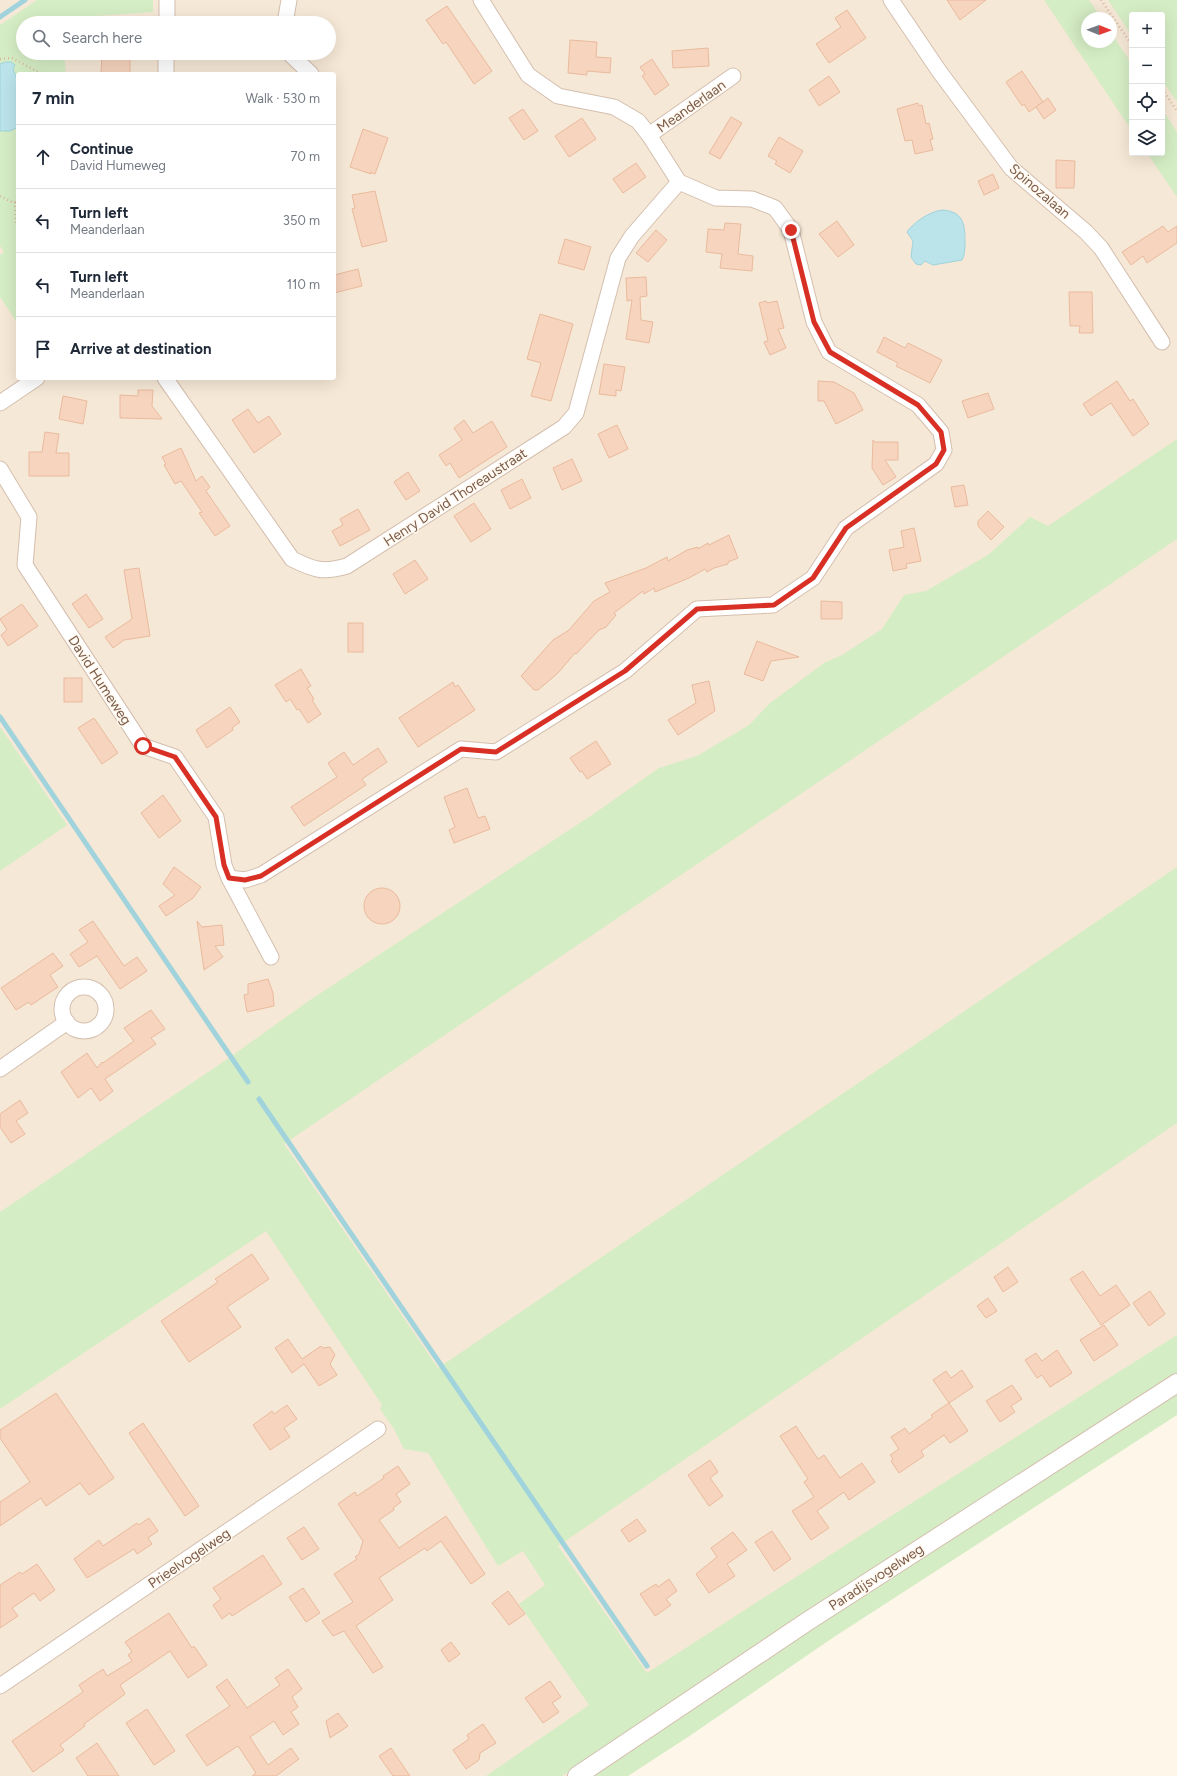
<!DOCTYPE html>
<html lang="en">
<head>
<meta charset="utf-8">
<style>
  :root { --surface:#fff; --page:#f6f6f7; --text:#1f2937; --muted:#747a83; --line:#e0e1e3 }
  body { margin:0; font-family:Figtree,sans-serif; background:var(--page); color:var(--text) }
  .controls { position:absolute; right:12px; top:12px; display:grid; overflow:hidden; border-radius:4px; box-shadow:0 4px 16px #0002 }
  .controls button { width:36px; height:36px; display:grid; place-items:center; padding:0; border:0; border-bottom:1px solid var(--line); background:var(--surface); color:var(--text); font:20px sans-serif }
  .compass { position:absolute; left:1081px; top:12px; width:36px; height:36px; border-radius:50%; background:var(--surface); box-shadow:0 4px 16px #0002; rotate:91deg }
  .stop { position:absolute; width:12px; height:12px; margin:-9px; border:3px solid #d93025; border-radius:50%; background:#fff }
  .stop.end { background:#d93025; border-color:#fff; box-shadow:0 1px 4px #0008 }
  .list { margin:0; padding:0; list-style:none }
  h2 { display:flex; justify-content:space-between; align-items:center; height:52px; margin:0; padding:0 16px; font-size:17px }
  h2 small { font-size:13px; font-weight:400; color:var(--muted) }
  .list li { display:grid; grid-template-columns:26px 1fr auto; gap:12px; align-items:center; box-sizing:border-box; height:64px; padding:0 16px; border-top:1px solid var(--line) }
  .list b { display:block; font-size:15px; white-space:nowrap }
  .list p { margin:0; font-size:13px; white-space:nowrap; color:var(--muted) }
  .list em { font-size:13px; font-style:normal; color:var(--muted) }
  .icon { flex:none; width:22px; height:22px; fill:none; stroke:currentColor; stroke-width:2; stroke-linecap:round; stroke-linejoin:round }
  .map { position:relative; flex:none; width:1177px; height:1776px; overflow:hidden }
  .search { position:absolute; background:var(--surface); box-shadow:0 4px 16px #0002; left:16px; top:16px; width:320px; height:44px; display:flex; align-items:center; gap:10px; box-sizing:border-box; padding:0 14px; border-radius:22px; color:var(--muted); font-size:15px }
  .panel { position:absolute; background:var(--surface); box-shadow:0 4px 16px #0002; left:16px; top:72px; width:320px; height:308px; border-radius:4px }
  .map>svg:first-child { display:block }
</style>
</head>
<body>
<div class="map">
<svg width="1177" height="1776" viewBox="0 0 1177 1776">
  <rect width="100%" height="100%" fill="#fef6e8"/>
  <path fill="#f6e8d6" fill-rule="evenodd" d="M0,0H1177V1383L607,1776H0ZM1132,15H1162V153H1132ZM1087,18H1111V42H1087ZM23,23H329V53H23ZM18,74H334V378H18Z"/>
  <g fill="#d5edc5">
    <polygon points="37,0 153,0 153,12 95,16 79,23 23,23 23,53 64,53 66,74 18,74 18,324 0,297 0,255 4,252 0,246 0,25"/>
    <polygon points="1044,0 1089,0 1101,18 1087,18 1087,42 1111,42 1111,33 1132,64 1132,131"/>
    <polygon points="1108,0 1177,0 1177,102 1162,80 1162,15 1132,15 1132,36"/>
    <polygon points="1162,109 1177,132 1177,197 1147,153 1162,153"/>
    <polygon points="1177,439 1177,539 284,1144 438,1368 1177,867 1177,1123 558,1546 647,1673 858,1537 1177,1335 1177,1375 562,1776 486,1776 589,1705 519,1604 545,1585 523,1551 498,1566 428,1453 404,1449 394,1429 380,1409 382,1405 266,1231 0,1409 0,1212 226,1060 310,1000 592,815 659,768 697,756 749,725 770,703 824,663 842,655 882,629 904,595 926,591 988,555 1030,517 1048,526"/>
    <polygon points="0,727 67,825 0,871"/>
    <polygon points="1177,1388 1177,1415 834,1637 688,1737 628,1776 586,1776"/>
  </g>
  <g fill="#bae3ea" stroke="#a0d3dc">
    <polygon points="6,62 11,62 15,65 13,69 18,82 18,127 10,131 0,131 0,64"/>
    <path d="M943,210C963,212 965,223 965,242C965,249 965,254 962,260L933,265L925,261L921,265L916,264L911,257L913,241L907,232C914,222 930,211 943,210Z"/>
  </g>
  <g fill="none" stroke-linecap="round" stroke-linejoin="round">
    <g stroke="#a0d3dc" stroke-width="5">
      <polyline points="0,17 25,0"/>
      <polyline points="0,717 248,1082"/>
      <polyline points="259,1099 647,1666"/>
    </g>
  </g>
  <g fill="#f6d4be" stroke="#eaba9d">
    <polygon points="947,0 986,0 960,20"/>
    <polygon points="447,6 492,71 474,84 446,42 443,44 426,20"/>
    <polygon points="847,10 866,38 829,63 816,44 841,27 835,18"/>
    <polygon points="570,40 597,42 596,57 611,58 610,73 587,71 587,75 568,73"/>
    <polygon points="708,48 709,66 673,68 672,51"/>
    <polygon points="102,53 130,53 130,74 101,74"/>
    <polygon points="652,59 669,85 655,95 642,76 645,74 640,67"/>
    <polygon points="1022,71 1043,102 1029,112 1024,104 1022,106 1006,82"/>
    <polygon points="829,76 840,92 819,106 809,90"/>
    <polygon points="1048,98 1056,110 1044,119 1036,107"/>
    <polygon points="918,103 919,106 922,105 926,124 929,123 933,139 930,140 933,150 915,154 912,140 905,141 897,109"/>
    <polygon points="523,109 538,131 524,140 509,118"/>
    <polygon points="731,117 742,123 720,159 709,153"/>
    <polygon points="582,118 596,139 569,157 555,136"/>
    <polygon points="363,129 388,138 375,174 370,172 371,174 350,167"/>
    <polygon points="779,137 803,151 790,173 775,164 777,161 768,156"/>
    <polygon points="1056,160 1075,161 1074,188 1056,188"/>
    <polygon points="636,163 646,177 623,193 613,179"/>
    <polygon points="993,174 999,188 984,195 978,181"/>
    <polygon points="375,191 387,241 362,247 352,209 355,208 352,195"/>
    <polygon points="837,221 854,245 838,257 819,234"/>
    <polygon points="725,223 741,224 738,254 753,256 752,271 720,268 722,254 706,252 708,229 724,230"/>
    <polygon points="1163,226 1168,232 1177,226 1177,243 1147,263 1143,256 1131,265 1122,252"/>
    <polygon points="656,230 667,240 648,262 636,253"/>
    <polygon points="565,239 591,247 584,270 558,263"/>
    <polygon points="358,269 362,286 334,293 334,275"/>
    <polygon points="646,277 647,296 640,297 641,320 653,322 649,343 626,339 632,300 627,301 626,278"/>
    <polygon points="1069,292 1092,292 1093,333 1079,333 1080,326 1070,326"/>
    <polygon points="766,301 767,303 777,301 784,328 778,329 786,348 770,355 764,342 768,341 759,303"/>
    <polygon points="540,314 573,324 551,401 531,396 541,363 527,359"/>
    <polygon points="884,337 905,348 908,343 942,360 930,383 896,366 898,363 877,352"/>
    <polygon points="604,364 625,367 621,391 616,390 616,396 599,394"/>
    <polygon points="818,381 834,382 854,393 863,410 836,424 824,401 818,401"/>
    <polygon points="1117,381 1130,401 1133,399 1149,424 1133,436 1111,403 1091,416 1083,404"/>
    <polygon points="138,390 153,390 152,406 162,419 120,418 120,395 138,396"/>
    <polygon points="988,393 994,409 968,418 962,401"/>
    <polygon points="63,396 87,401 83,424 59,419"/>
    <polygon points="248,409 258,423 269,416 281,434 254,453 232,420"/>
    <polygon points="464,420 473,433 492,421 507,447 459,478 450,463 446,466 439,455 462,440 454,428"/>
    <polygon points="617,425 628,449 609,458 598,434"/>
    <polygon points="45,432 59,434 56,453 69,453 69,476 29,476 29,452 42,452"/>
    <polygon points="873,440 874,442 898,442 898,460 885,460 896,477 883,485 872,468"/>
    <polygon points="181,448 196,481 202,476 210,487 206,491 230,526 215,536 199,513 202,512 181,481 175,484 164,465 166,464 162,457"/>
    <polygon points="572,459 582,481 562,490 553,468"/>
    <polygon points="408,472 420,491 406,500 394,482"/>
    <polygon points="522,479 531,498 510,509 501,490"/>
    <polygon points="964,485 968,505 955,507 951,487"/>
    <polygon points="474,503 491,529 471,542 454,516"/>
    <polygon points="358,509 370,530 340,546 332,531 343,525 340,519"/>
    <polygon points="988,511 1004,527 991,540 978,526 978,521"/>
    <polygon points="914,528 921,561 906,564 907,568 893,571 889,550 904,547 901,531"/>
    <polygon points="729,535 738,558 728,562 728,564 714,568 707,572 705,569 689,578 655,592 654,588 644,594 643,591 614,613 616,615 606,627 599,630 576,654 575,653 558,673 538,690 534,690 521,676 553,640 569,630 594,601 610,592 605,583 646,568 667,557 668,561 687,550 698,547 698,549 708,543 709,545"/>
    <polygon points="415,560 428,579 405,594 393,574"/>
    <polygon points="139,568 150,636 124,640 113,648 105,637 132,619 124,570"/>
    <polygon points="86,594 103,619 89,628 72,604"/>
    <polygon points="821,601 842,602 842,619 821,619"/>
    <polygon points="22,604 38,626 8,646 1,635 7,630 0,619"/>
    <rect x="348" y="623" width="15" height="29"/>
    <polygon points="757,641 799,657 771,661 763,681 744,674"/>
    <polygon points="301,669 311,686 307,688 314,699 312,700 321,714 308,723 299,709 297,710 290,699 286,702 275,685"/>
    <rect x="64" y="678" width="18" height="24"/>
    <polygon points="709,681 715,711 678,735 668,720 696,703 692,685"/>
    <polygon points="453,682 455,687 458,685 475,710 418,747 399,718"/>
    <polygon points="230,707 240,722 232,728 233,730 207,748 196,730"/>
    <polygon points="94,718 118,753 102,764 78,728"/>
    <polygon points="596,741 611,764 587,779 582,771 580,772 570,758"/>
    <polygon points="378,748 387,762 362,779 366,785 304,826 291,807 337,777 328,763 344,752 353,765"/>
    <polygon points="467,788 478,818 485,816 490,829 454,843 449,830 455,827 444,797"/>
    <polygon points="163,795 181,821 159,838 141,813"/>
    <polygon points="174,867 201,887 193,898 166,916 159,906 175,895 163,884"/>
    <circle cx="382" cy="906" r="18"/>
    <polygon points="93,921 124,966 137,957 147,971 120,989 97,956 79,967 70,954 88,942 79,930"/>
    <polygon points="197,921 202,927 222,925 224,945 215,946 223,957 204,970"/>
    <polygon points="53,953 63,966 50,975 58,987 31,1005 29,1002 16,1010 1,988"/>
    <polygon points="268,979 273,993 274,1006 247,1012 244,995 248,994 248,984"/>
    <polygon points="151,1010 165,1029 151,1038 156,1044 105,1079 113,1091 100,1101 91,1088 78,1098 61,1072 87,1053 97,1068 102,1062 103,1063 134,1041 124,1028"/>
    <polygon points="20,1100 28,1113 16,1121 25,1134 11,1143 0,1127 0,1114"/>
    <polygon points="252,1254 269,1279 227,1307 241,1327 189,1362 161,1321 218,1282 215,1279"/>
    <polygon points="1008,1267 1018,1282 1003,1292 994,1277"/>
    <polygon points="1083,1271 1100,1296 1116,1285 1130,1305 1101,1325 1070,1279"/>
    <polygon points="1150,1291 1165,1314 1149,1326 1133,1303"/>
    <polygon points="988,1298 997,1311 986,1318 977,1306"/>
    <polygon points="1104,1325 1118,1345 1094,1361 1080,1340"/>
    <polygon points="288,1339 302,1359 321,1346 323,1348 330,1347 335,1355 330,1364 337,1375 319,1386 304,1364 292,1373 275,1348"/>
    <polygon points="1057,1350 1072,1373 1050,1387 1042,1375 1037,1378 1025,1360 1036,1353 1042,1361"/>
    <polygon points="962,1370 973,1387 949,1403 933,1380 946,1371 951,1378"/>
    <polygon points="1012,1385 1022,1399 1011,1406 1015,1412 1000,1422 986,1401"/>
    <polygon points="56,1393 114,1478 89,1495 80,1483 46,1506 41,1498 0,1526 0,1502 30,1482 0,1438 0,1430"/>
    <polygon points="949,1403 968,1431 950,1443 944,1435 921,1451 924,1456 899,1473 891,1461 893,1459 890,1455 899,1449 891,1437 905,1428 909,1434 933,1417 931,1415"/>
    <polygon points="287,1405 297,1419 284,1428 290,1437 270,1450 253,1425 272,1411 274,1414"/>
    <polygon points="143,1423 199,1506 185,1516 129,1433"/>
    <polygon points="796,1426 818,1459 824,1455 840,1478 862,1463 875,1482 849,1500 844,1492 817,1511 829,1528 811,1540 792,1511 814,1497 804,1482 808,1479 780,1436"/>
    <polygon points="710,1460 718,1472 710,1478 723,1496 709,1506 688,1475"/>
    <polygon points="398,1466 410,1484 396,1494 401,1502 393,1508 394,1510 379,1520 399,1548 446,1516 485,1574 471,1584 441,1541 427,1551 425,1548 379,1578 393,1600 356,1626 383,1667 373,1673 344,1631 333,1636 322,1621 353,1602 334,1574 357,1559 355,1557 359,1554 363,1541 338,1504 355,1492 357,1496 384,1478 383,1476"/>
    <polygon points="149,1518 158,1531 148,1538 152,1544 137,1554 134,1549 87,1578 74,1559 99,1540 103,1546 137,1523 139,1525"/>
    <polygon points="637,1519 646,1531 629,1542 621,1530"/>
    <polygon points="304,1527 319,1549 302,1560 287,1538"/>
    <polygon points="772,1531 791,1559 774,1571 755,1542"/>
    <polygon points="733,1532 747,1550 727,1564 735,1576 709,1593 696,1574 717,1557 711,1548"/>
    <polygon points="263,1555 282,1584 232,1616 230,1613 222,1619 213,1605 221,1599 213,1588"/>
    <polygon points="37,1564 55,1590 40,1601 34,1593 12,1608 18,1616 0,1628 0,1585 20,1572 22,1574"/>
    <polygon points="669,1579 677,1591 666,1599 671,1605 655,1616 640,1594 656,1584 658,1587"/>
    <polygon points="303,1588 320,1613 306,1622 289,1597"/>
    <polygon points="508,1591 525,1614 509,1625 492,1603"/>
    <polygon points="169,1613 192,1648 194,1646 207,1665 188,1678 170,1651 120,1685 125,1694 84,1724 85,1726 60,1745 64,1750 33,1772 12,1741 83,1692 79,1685 103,1669 107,1676 132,1661 128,1655 132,1652 125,1642"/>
    <polygon points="451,1642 460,1654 449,1662 441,1650"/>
    <polygon points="288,1669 302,1689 292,1697 298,1707 291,1712 299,1724 283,1735 274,1721 250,1737 268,1765 291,1748 299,1759 276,1776 252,1776 256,1773 238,1746 207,1766 186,1735 230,1706 216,1687 227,1679 247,1708 280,1685 275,1678"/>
    <polygon points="550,1681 561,1697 552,1703 559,1712 543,1723 525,1698"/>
    <polygon points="147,1709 175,1751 154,1765 126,1723"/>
    <polygon points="338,1713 348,1726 330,1738 326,1721"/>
    <polygon points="483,1724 496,1743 480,1753 479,1760 466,1769 453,1750 469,1739 467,1735"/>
    <polygon points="97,1743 119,1776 88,1776 76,1758"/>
    <polygon points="391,1748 410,1776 393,1776 379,1756"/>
  </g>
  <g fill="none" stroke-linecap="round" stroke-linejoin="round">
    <g stroke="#d4bfaf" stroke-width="17">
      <g id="minor">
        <polyline points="891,0 939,71 1011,168 1086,232 1101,248 1162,342"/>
        <polyline points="167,23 167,0"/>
        <polyline points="285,23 289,0"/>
        <polyline points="289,53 311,74"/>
        <polyline points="166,74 166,53"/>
        <polyline points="649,135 733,76"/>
        <path d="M165,378L292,559C314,570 323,573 347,566L564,427L576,413L618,258L632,236L679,182"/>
        <polyline points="0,403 37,378"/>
        <polyline points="0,469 29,517 25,565 143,746 175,757 216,817 224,865 229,878 271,957"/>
        <polyline points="229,878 245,880 261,875 461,749 496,752 625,671 697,609 773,605 813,578 846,528 936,464 944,450 941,432 918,405 829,352 814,322 791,230 775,208 752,199 716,198 679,182 649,135 638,121 614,107 558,96 528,75 481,0"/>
        <circle cx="84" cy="1009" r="22"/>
        <polyline points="0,1069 67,1022"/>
        <polyline points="0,1686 378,1429"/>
      </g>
    </g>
    <g stroke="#d4bfaf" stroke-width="20">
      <polyline id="tertiary" points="577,1776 808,1621 1177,1383"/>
    </g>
    <g stroke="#dbb7a0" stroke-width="2.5" stroke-dasharray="1 3" stroke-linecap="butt">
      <polyline points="1101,0 1132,45"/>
      <polyline points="0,59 12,58 42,74"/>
      <polyline points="1162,89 1177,111"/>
      <polyline points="0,196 12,202 18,202"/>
      <polyline points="15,202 16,224 18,224"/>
    </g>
    <use href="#minor" stroke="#fff" stroke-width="15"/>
    <use href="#tertiary" stroke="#fff" stroke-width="18"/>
  </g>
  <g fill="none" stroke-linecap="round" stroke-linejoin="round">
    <polyline stroke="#d93025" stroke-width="5" points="143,746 175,757 216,817 224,865 229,878 245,880 261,876 461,749 496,752 625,671 697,609 774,605 813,578 846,528 936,464 944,450 941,432 918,405 830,352 814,322 791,230"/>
  </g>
  <g text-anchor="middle" stroke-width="3" stroke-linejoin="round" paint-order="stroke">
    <g font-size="14" fill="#7b5b49" stroke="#fff9f0">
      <text transform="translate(691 106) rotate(-35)" y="5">Meanderlaan</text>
      <text transform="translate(1040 191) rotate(41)" y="5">Spinozalaan</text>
      <text transform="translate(455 497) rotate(-33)" y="5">Henry David Thoreaustraat</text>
      <text transform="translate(100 680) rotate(57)" y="5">David Humeweg</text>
      <text transform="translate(189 1558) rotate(-34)" y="5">Prieelvogelweg</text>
      <text transform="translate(876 1577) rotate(-33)" y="5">Paradijsvogelweg</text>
    </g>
  </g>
</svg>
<div class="controls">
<button>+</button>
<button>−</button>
<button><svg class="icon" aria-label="locate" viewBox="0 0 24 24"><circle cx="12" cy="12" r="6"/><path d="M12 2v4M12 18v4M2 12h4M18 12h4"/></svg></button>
<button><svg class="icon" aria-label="layers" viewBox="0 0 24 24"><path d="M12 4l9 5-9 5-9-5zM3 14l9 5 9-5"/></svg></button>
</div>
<svg class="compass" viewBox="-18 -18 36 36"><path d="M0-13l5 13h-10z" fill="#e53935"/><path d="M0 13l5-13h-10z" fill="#747a83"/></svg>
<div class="stop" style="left:143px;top:746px"></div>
<div class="stop end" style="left:791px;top:230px"></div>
<div class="search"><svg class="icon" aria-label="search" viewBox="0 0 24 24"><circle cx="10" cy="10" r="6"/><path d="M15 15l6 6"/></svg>Search here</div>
<section class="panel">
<h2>7 min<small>Walk · 530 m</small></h2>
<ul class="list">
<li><svg class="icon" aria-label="ahead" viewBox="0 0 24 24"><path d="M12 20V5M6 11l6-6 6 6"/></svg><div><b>Continue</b><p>David Humeweg</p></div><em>70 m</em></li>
<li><svg class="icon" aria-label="left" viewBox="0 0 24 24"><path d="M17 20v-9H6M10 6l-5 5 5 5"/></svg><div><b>Turn left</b><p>Meanderlaan</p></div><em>350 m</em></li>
<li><svg class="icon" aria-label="left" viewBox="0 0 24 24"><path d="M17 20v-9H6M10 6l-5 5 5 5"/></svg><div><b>Turn left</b><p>Meanderlaan</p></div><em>110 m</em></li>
<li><svg class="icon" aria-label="arrive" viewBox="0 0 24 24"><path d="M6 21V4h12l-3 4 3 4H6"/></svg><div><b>Arrive at destination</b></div></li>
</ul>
</section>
</div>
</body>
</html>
